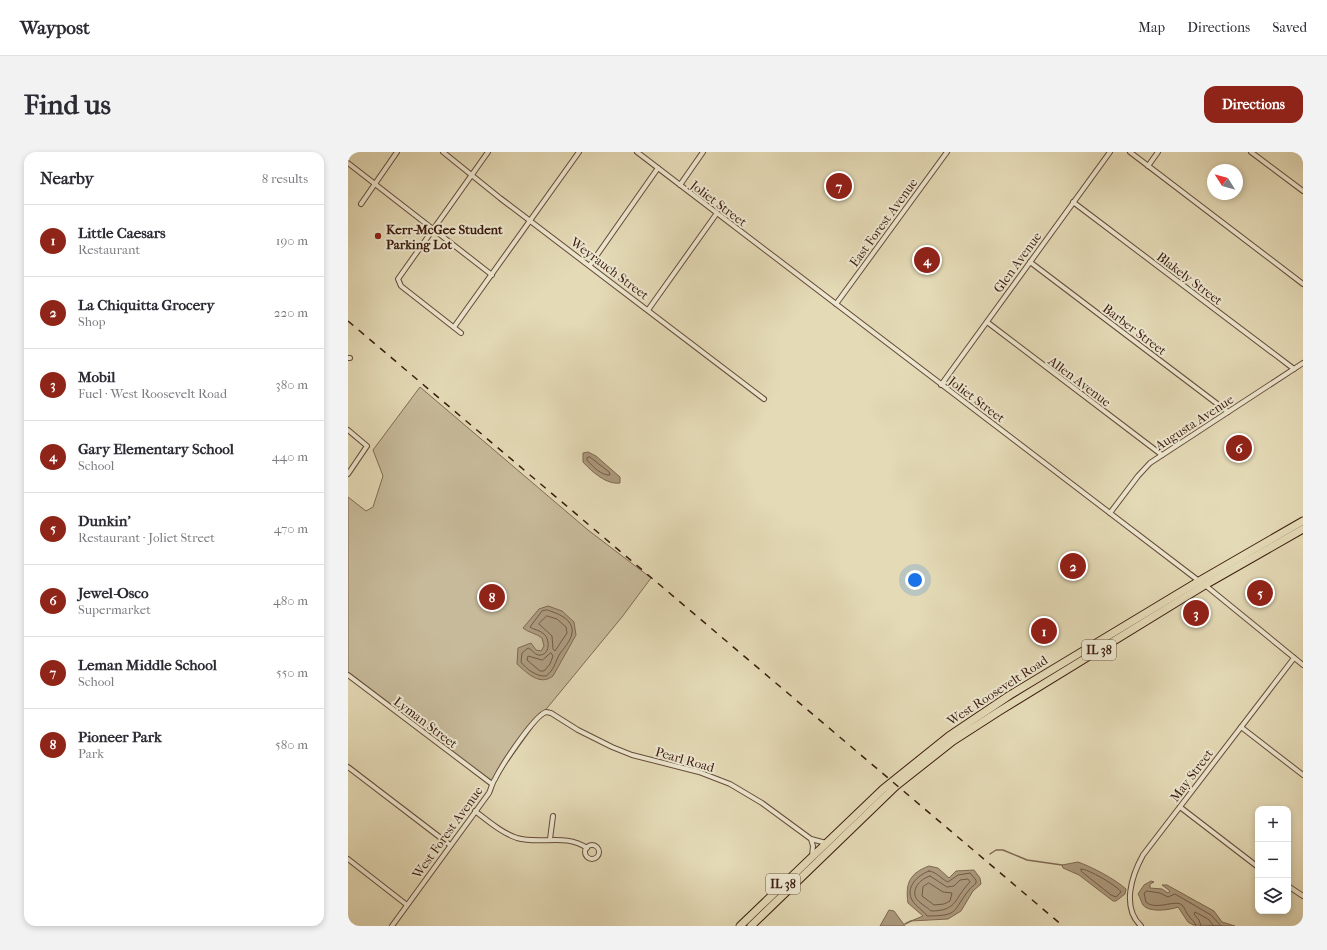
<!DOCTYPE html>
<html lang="en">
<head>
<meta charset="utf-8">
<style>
  :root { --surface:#fff; --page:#f2f2f3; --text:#2b2b33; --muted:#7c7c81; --line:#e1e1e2; --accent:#8f2418 }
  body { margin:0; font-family:"IM FELL French Canon",serif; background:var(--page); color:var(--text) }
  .controls { position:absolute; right:12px; bottom:12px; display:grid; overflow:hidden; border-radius:8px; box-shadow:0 2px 6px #0003 }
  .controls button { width:36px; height:36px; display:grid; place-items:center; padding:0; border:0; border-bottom:1px solid var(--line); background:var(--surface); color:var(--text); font:20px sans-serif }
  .compass { position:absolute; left:859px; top:12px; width:36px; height:36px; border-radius:50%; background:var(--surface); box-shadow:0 2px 6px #0003; rotate:307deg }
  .you { position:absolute; left:567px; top:428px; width:14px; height:14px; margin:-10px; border:3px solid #fff; border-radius:50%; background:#1a73e8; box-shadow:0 0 0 6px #1a73e833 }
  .badge { display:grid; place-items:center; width:26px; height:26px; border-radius:50%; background:var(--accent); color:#fff; font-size:13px; font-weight:700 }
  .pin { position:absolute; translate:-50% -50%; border:2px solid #fff; box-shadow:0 1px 4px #0006 }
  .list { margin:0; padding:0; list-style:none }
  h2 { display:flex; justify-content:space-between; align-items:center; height:52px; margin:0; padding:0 16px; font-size:17px }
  h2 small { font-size:13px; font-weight:400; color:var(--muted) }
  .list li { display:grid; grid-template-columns:26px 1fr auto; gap:12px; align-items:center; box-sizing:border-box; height:72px; padding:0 16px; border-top:1px solid var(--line) }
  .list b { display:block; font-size:15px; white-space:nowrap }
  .list p { margin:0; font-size:13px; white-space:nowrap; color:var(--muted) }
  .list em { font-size:13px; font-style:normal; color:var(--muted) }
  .icon { flex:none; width:22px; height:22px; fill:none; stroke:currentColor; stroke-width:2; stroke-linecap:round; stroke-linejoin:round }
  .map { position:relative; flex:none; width:955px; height:774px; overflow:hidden; border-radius:12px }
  header { display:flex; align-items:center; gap:24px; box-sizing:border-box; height:56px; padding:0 20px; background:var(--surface); border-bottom:1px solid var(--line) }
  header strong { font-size:19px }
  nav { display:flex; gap:22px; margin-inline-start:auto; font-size:14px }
  .intro { display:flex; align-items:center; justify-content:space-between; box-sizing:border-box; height:96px; padding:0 24px }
  h1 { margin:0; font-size:28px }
  .button { padding:10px 18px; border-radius:12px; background:var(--accent); color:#fff; font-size:14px; font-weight:700 }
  main { display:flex; gap:24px; padding:0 24px }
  aside { flex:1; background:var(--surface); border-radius:12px; box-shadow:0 2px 6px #0003 }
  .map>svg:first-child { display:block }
</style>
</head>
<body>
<header>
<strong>Waypost</strong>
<nav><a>Map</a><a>Directions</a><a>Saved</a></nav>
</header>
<div class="intro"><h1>Find us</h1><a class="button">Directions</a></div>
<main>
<aside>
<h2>Nearby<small>8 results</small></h2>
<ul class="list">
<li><span class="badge">1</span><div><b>Little Caesars</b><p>Restaurant</p></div><em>190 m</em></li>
<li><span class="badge">2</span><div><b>La Chiquitta Grocery</b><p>Shop</p></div><em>220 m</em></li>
<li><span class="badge">3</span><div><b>Mobil</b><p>Fuel · West Roosevelt Road</p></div><em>380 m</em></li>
<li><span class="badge">4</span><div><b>Gary Elementary School</b><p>School</p></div><em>440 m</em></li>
<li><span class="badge">5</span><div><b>Dunkin'</b><p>Restaurant · Joliet Street</p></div><em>470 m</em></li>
<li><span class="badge">6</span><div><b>Jewel-Osco</b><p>Supermarket</p></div><em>480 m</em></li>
<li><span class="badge">7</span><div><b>Leman Middle School</b><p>School</p></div><em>550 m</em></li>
<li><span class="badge">8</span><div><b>Pioneer Park</b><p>Park</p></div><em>580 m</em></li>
</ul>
</aside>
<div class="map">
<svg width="955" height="774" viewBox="0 0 955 774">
  <rect width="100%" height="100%" fill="#e4dab6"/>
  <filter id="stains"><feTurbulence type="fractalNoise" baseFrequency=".005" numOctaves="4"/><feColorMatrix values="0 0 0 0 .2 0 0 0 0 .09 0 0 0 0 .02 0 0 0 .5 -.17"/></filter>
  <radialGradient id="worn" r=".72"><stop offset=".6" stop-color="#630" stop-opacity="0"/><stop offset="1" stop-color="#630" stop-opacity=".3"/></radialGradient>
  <polygon fill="#c7ba9a" stroke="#816b54" points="72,235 240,378 303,426 274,465 195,561 144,632 0,523 0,345 18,359 25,355 35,324 25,298"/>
  <g fill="#ab997d" stroke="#7e6751">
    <path d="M240,300L248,304L272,325V331C259,333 244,320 235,310V301Z"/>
    <path d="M200,454L214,459L226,470L228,483L205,524C192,534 180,522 169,512L170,496L183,491L188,498L193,499L196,494L194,486C188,481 181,481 175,476L191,457Z"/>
    <path d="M730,710C744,715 767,727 778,737L777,742L768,749H765L731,723L715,716L714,713Z"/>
    <path d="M581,714L590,716L601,726L608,719L626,718L632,726L633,732L625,739L613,759L600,767L563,769L575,764L560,751C557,731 562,721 581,714Z"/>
    <path d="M803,729L806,730L802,732V736L814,737L820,741L822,739L814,733H819L866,759L874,770L887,774L845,773L840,770L830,755C822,758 801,761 795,753C793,750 792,745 790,742L796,733Z"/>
    <polygon points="541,758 546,759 557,774 532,774"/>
  </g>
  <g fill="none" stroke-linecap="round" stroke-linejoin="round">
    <g stroke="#735a46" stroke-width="1">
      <path d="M242,305L261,320L262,323C254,324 244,314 239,308V306Z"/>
      <path d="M199,458C209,461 226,467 224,481C223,489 215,497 211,503C207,511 206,518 198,524C189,525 178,517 173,510L174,501L180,496C185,498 187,504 193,503C203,501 201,486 196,482C192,478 186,478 182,475L194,459Z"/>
      <polygon points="199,464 209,467 218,475 219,481 207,499 205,497 204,484 191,472"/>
      <polygon points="203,501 205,504 202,512 196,519 192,519 179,508 180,504 194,508"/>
      <path d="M733,717C739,716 771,735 773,740L768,745L763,743L734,720Z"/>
      <path d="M581,719C589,720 593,727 600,730L610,723L622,721L628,728V731C626,734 623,735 621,738C604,759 612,764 579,764C576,759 567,754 564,748C557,735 570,723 581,719Z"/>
      <path d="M582,724L599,735L606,734L612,728L620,727L622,730C606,746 610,759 583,759C579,755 571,751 568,746C563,736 574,726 582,724Z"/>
      <polygon points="581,731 595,740 604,741 602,749 596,752 586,753 574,744 575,735"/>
      <path d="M848,774C847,769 843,768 841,764C838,761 837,756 834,753C828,747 807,759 798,750L796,741L799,739L812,741L820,745L827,742L863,763L873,774"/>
      <polyline points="853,774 851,768 846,762 847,760 860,767 866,774"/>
    </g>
    <g stroke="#7e6751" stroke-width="1.5">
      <polyline points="642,702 648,698 655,698 679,708 714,713"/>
      <polyline points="557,772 563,769"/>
    </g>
    <g stroke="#654c39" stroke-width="6">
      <g id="street">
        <polyline points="95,0 152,46 416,247"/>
        <polyline points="289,0 851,429"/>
        <polyline points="782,0 955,132"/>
        <polyline points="903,0 955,39"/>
        <polyline points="0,11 144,123"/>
        <polyline points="800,14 810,0"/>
        <polyline points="332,33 355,0"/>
        <polyline points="725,50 946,217"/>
        <polyline points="13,52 49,0"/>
        <polyline points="682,110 880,260"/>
        <polyline points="242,113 310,16"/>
        <polyline points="488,152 599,0"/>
        <polyline points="300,158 369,61"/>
        <polyline points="639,170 814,303"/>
        <polyline points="106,175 231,0"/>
        <polyline points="113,181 53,134 50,127 140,0"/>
        <polyline points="0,206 2,206"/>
        <polyline points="593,233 762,0"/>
        <polyline points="0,278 19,294 0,322"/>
        <polyline points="762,361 790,324 802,311 955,211"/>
        <polyline points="857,433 955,513"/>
        <polyline points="0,523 144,632"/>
        <polyline points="893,575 955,623"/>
        <polyline points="0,615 102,693"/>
        <polyline points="832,655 910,715"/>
        <path d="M127,659C140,669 154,681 169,686C193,693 217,681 239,696"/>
        <polyline points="202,687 205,664"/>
        <polyline points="463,687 465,694 464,704"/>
        <circle cx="244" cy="700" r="7"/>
        <polyline points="0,707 59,753"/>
        <polyline points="940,734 955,744"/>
        <path d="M44,774L141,641C143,637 144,631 147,627C154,613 186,564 198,560L203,561L230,578L264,595L284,603L351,620L382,632L414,651L463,687L478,691"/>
        <path d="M793,774C773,755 784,723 795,703L946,506"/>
      </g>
    </g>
    <g stroke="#3b1c0f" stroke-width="9">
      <g id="primary">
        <polyline points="392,774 535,637 601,584 662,543 851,429 955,369"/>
        <polyline points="403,774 548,634 605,589 650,560 857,433 955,377"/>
      </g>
    </g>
    <use href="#street" stroke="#ede7d0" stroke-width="4"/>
    <use href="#primary" stroke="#e4dab6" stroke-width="7"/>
    <polyline stroke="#3b1c0f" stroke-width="1.5" stroke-dasharray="7 7" stroke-linecap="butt" points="0,169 715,774"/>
  </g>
  <circle fill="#8f2418" stroke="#ede7d0" stroke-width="1.5" cx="30" cy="84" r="4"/>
  <g text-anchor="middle" stroke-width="4" stroke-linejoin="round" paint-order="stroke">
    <g fill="#ede7d0" stroke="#705949" stroke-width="1">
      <rect x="734" y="488" width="34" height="20" rx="3"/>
      <rect x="418" y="722" width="34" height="20" rx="3"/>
    </g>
    <g font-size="12" font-weight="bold" fill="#3b1c0f">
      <text x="751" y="502">IL 38</text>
      <text x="435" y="736">IL 38</text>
    </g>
    <g font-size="13" fill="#3b1c0f" stroke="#ede7d0">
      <text transform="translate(371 51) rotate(37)" y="5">Joliet Street</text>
      <text transform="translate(535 70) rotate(-54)" y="5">East Forest Avenue</text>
      <text transform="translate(669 110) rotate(-54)" y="5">Glen Avenue</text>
      <text transform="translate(262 116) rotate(37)" y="5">Weyrauch Street</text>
      <text transform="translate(842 126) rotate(37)" y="5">Blakely Street</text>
      <text transform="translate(787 177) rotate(37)" y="5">Barber Street</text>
      <text transform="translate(732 229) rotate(37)" y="5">Allen Avenue</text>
      <text transform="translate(629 247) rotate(37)" y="5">Joliet Street</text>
      <text transform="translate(846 270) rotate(-33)" y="5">Augusta Avenue</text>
      <text transform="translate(649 538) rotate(-33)" y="5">West Roosevelt Road</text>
      <text transform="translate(78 570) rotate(37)" y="5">Lyman Street</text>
      <text transform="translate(337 607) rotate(16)" y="5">Pearl Road</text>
      <text transform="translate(843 623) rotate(-53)" y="5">May Street</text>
      <text transform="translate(99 680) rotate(-54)" y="5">West Forest Avenue</text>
    </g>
    <g font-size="13" font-weight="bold" fill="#3b1c0f" stroke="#ede7d0" text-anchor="start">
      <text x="38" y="82">Kerr-McGee Student<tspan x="38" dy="15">Parking Lot</tspan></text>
    </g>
  </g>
  <rect width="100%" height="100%" filter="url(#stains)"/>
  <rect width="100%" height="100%" fill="url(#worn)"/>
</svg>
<div class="controls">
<button>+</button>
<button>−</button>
<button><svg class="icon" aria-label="layers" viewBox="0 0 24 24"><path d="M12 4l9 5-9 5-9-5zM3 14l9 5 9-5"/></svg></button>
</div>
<svg class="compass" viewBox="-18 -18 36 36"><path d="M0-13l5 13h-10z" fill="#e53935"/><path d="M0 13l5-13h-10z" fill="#7c7c81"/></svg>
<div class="you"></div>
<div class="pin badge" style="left:696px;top:479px">1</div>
<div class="pin badge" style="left:725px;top:414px">2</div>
<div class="pin badge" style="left:848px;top:461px">3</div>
<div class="pin badge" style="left:579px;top:108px">4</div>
<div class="pin badge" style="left:912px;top:441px">5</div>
<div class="pin badge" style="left:891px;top:296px">6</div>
<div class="pin badge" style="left:491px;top:34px">7</div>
<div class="pin badge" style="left:144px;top:445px">8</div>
</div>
</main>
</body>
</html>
